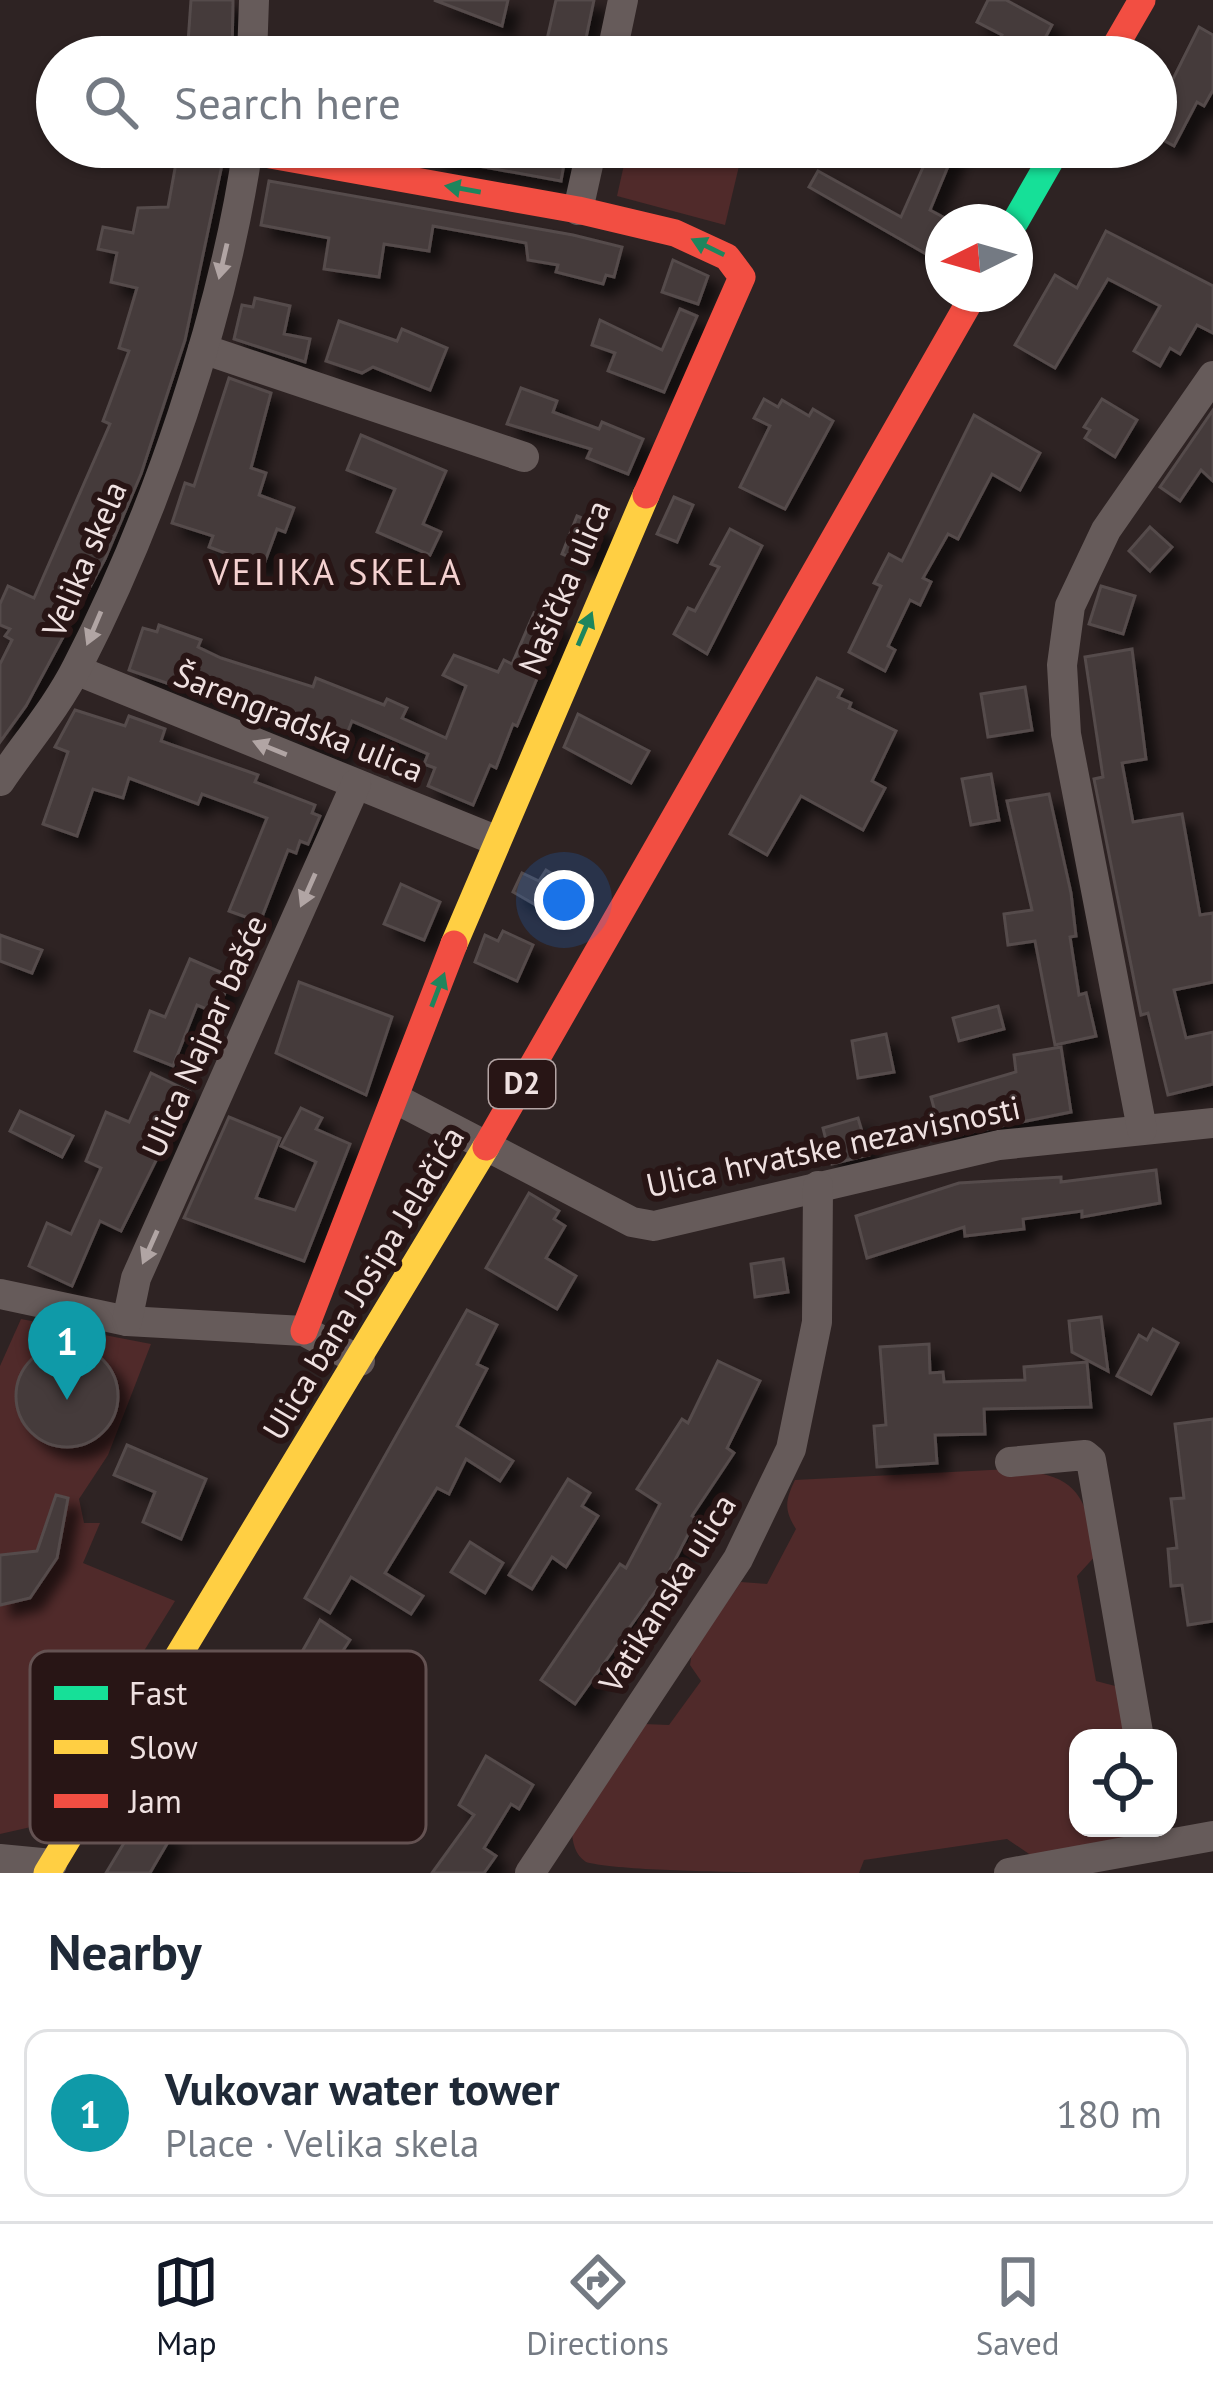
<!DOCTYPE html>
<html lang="en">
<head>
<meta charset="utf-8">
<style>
  :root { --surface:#fff; --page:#f2f2f3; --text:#1f2937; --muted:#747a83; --line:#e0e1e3; --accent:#111827 }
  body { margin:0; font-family:"PT Sans",sans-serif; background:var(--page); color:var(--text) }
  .controls { position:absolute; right:36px; bottom:36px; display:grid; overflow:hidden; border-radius:24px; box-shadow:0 3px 9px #0004 }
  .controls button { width:108px; height:108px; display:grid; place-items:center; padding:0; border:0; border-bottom:3px solid var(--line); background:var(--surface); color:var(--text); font:60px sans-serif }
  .compass { position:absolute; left:925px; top:204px; width:108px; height:108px; border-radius:50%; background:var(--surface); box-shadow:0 3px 9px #0004; rotate:265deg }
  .you { position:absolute; left:564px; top:900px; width:42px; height:42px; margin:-30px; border:9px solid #fff; border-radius:50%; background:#1a73e8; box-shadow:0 0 0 18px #1a73e833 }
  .badge { display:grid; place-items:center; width:78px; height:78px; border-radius:50%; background:var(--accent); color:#fff; font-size:39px; font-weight:700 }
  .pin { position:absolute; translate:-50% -99px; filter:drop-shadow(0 3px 6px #0008) }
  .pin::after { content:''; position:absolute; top:63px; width:42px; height:36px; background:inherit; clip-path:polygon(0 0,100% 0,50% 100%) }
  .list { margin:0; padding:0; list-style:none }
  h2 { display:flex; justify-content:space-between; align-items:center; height:156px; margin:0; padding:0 48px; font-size:51px }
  h2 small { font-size:39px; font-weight:400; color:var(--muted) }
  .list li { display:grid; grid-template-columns:78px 1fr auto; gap:36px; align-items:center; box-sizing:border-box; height:168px; margin:0 24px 24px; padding:0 24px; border:3px solid var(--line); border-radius:24px }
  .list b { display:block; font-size:45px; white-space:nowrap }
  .list p { margin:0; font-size:39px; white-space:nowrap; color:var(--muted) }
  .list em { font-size:39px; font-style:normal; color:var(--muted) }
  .icon { flex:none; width:66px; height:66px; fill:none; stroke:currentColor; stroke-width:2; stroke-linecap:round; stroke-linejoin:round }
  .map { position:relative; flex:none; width:1213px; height:1873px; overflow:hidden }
  .search { position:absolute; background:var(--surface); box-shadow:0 3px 9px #0004; left:36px; right:36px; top:36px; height:132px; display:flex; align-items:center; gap:30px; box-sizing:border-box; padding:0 42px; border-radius:66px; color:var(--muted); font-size:45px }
  .sheet { height:348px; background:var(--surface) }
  nav { display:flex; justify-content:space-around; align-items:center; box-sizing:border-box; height:168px; border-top:3px solid var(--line); background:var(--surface); font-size:33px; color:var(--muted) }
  nav a { display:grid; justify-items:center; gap:6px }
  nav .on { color:var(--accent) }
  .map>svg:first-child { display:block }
</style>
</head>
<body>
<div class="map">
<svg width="1213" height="1873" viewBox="0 0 1213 1873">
  <defs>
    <filter id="shadow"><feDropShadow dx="11" dy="11" stdDeviation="6" flood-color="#0009"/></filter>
  </defs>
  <rect width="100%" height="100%" fill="#2e2323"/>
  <g fill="#502a2a">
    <polygon points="628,147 743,149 725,225 617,196"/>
    <polygon points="21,1319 151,1344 108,1455 79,1499 84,1523 100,1523 83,1563 175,1601 44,1812 31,1827 0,1834 0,1366"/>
    <path d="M1010,1469C1077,1475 1083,1491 1098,1553L1077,1576L1096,1681L1119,1687L1130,1738H1078V1828H1137L1128,1839L1035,1858L1007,1839L864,1860L859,1873C807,1873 623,1873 586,1862C575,1855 572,1842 572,1829L644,1724L669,1725L701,1681L690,1665L692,1652L741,1582L767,1584L796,1529C784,1510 785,1501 795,1480Z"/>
  </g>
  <g fill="#443b3b" stroke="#554b4b" stroke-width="3" filter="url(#shadow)">
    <polygon points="191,0 233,0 232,57 187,57"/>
    <polygon points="434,0 508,0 502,26"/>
    <polygon points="556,0 594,0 582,57 543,57"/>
    <polygon points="988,0 1006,0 1052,25 1035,57 991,57 1002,35 977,22"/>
    <polygon points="1199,27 1213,35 1213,90 1204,106 1197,102 1174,146 1156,136 1156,93 1164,97"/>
    <polygon points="436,147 567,147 561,181 435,158"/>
    <polygon points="932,147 956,147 930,210 945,218 926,254 809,187 818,171 901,217"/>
    <polygon points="178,152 223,160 185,340 141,474 105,559 26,706 0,742 0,664 12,640 5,636 10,629 0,625 0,604 8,586 34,598 110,424 103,421 129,351 119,348 137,288 111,282 117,253 98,249 103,227 133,233 138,208 168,207"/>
    <polygon points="269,181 573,235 622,247 614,277 606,275 603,284 556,272 558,265 528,260 526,243 433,226 429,251 384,244 379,277 324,269 329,238 261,225"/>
    <polygon points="1106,231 1213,286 1213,333 1197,325 1180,354 1170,348 1160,366 1134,351 1160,306 1108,279 1055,368 1015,345 1055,275 1077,288"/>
    <polygon points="673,260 708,276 698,304 662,292"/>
    <polygon points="255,298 290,306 284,334 310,339 305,362 234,339 242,305 253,307"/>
    <polygon points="680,309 697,316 664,392 608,371 615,353 592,345 600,320 662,350"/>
    <polygon points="339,321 397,341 402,329 447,348 430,390 373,367 362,373 326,361"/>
    <polygon points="229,378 271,393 251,468 266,473 259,495 294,508 285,532 277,529 263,567 209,547 213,536 172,523 185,483 194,486"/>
    <polygon points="521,388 557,401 553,412 599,429 602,422 643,439 628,474 587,458 591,449 507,424"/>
    <polygon points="764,399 778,407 782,400 809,416 813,409 833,421 785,509 740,487 770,426 754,418"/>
    <polygon points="1102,399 1137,420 1115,457 1085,438 1090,430 1084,427"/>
    <polygon points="1213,410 1213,481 1201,470 1180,501 1160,487"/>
    <polygon points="974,415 1040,453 1020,490 992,474 958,539 948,534 923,578 931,582 920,605 910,600 888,646 895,650 885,671 849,652 881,586 874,583 889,554 902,561"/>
    <polygon points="361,435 446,471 423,524 441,532 430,555 377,532 395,489 347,470"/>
    <polygon points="674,497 693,505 677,542 657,534"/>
    <polygon points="577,516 604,527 588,565 562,554"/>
    <polygon points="1150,527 1172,547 1150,571 1129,551"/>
    <polygon points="730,529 762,546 707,654 674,634 688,608 695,611 719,567 711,564"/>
    <polygon points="1101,586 1135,596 1123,634 1089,624"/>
    <polygon points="534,613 560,624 517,726 513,724 496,768 490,765 473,805 428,786 435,768 424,764 428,754 352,721 339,754 293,735 295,731 234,711 236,707 129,670 143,628 157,632 159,625 201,640 198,647 221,658 313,687 316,678 384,705 387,699 407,708 402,718 446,738 466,686 443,675 454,655 498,672 504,660 512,664"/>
    <polygon points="1132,649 1146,759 1122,763 1133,822 1182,814 1200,915 1213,913 1213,982 1174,990 1186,1038 1213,1032 1213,1084 1168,1095 1148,1013 1141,1015 1094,779 1103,777 1085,657"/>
    <polygon points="817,678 842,690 838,697 851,703 849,708 896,731 872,781 885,788 863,830 801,796 767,855 730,834"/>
    <polygon points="1025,687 1032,730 988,737 981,694"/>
    <polygon points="75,710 125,726 129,716 165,729 161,741 258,775 255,782 315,805 312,813 320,816 308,844 300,841 296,853 288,850 260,922 229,911 267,818 202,794 198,804 129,778 123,798 93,789 77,836 43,824 68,752 55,747"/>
    <polygon points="578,714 649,751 631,783 564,747"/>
    <polygon points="991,774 999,820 971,825 962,779"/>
    <polygon points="1049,794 1071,893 1076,936 1070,937 1079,995 1086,993 1096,1036 1055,1045 1035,941 1008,945 1004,914 1032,910 1007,801"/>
    <polygon points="546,870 573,887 555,916 513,892 522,873 539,881"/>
    <polygon points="401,884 440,902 424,940 384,924"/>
    <polygon points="503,931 533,945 517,981 475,962 485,935 498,941"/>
    <polygon points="0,935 42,950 32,973 0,961"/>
    <polygon points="190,959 232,977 216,1013 197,1005 173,1066 135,1051 150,1011 165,1017"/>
    <polygon points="299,982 392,1017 366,1095 276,1053"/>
    <polygon points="998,1006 1004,1029 959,1041 953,1018"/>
    <polygon points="886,1034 894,1072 858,1078 852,1041"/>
    <polygon points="1061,1047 1071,1112 942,1138 931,1097 1016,1072 1014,1055"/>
    <polygon points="151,1073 190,1092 121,1231 100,1221 72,1286 29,1266 47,1223 71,1234 101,1168 86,1161 106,1112 129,1122"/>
    <polygon points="301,1108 322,1118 316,1129 350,1144 304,1261 184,1218 229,1117 280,1138 256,1198 295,1210 316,1162 281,1146"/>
    <polygon points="20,1111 73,1136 62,1157 10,1131"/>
    <polygon points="858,1118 869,1155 832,1164 823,1128"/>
    <polygon points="1156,1170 1160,1203 1082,1217 1082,1211 1023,1219 1024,1229 965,1236 964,1227 867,1258 856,1216 959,1183 1061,1177 1061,1182"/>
    <polygon points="529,1193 559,1211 554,1219 565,1226 546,1258 576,1276 557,1309 486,1268"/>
    <polygon points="783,1259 788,1292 755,1297 751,1264"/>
    <polygon points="467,1310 497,1325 477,1364 487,1369 457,1426 513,1461 500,1481 466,1459 449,1494 437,1488 385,1573 423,1596 411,1614 351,1577 330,1613 305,1598"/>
    <polygon points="1101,1317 1108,1371 1072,1352 1069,1321"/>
    <polygon points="1153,1329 1178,1343 1151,1394 1117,1376 1139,1335 1147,1340"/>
    <polygon points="929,1344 930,1373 943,1372 944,1382 1025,1380 1024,1367 1087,1362 1091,1407 984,1409 985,1434 935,1435 937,1463 877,1467 874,1426 886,1425 880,1347"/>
    <circle cx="67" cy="1396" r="51"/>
    <polygon points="718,1361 760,1381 727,1448 734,1453 692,1516 696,1519 669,1572 575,1704 541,1680 620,1564 626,1568 660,1504 637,1489 682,1419 688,1423"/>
    <polygon points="1213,1419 1213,1621 1188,1625 1182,1585 1171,1586 1168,1549 1177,1548 1171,1499 1184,1498 1175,1424"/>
    <polygon points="127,1445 206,1479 181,1539 143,1522 155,1492 114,1475"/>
    <polygon points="568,1479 590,1493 582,1506 598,1516 566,1567 552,1557 532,1589 509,1575"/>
    <polygon points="56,1495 68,1498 57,1558 30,1598 0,1605 0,1555 37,1551"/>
    <polygon points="470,1542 503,1563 485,1593 451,1572"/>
    <polygon points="320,1620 350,1640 317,1690 331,1699 311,1730 272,1705"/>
    <polygon points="486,1756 533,1785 519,1809 511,1804 484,1848 496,1856 484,1873 432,1873 474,1815 459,1805"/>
    <polygon points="139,1818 171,1837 154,1866 150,1873 106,1873"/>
  </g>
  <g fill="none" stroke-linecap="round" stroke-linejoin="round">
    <g stroke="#665b5a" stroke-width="30">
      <polyline points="252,57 254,0"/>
      <polyline points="611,57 623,0"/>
      <polyline points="578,210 592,147"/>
      <polyline points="203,349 524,457"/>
      <polyline points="76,670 495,840"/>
      <path d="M0,781C25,744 57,707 77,667C155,516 224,315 248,147"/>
      <polyline points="396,1099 632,1222 654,1226 999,1145 1213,1123"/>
      <polyline points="1142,1129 1066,734 1062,665 1070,606 1106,530 1213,376"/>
      <polyline points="0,1294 127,1321 304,1331 360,1361"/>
      <polyline points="127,1321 136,1278 356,784"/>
      <polyline points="1010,1462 1085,1455 1091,1460 1139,1738"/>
      <polyline points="0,1859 52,1864"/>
      <polyline points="530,1873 738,1559 791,1449 817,1322 818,1186"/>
      <polyline points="1009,1873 1213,1836"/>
    </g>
    <polyline stroke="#16e098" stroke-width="27" points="1015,222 1058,147"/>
    <g stroke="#ffcf43" stroke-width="27">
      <polyline points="454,944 646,495"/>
      <polyline points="47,1873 486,1147"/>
    </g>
    <g stroke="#f24e42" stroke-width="27">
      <polyline points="1109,57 1142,0"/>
      <polyline points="248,151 578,210 675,233 727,257 742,277 646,495"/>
      <polyline points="486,1147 974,294"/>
      <polyline points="304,1331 454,944"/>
    </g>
  </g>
  <defs><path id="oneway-solid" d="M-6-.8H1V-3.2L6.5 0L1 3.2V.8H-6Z" transform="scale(3)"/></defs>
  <g fill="#1e855d">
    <use href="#oneway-solid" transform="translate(463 189) rotate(-170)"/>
    <use href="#oneway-solid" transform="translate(708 247) rotate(-154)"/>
    <use href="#oneway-solid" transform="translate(585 629) rotate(-67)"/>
    <use href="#oneway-solid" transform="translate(438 990) rotate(-69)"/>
  </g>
  <g fill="#b1a5a4">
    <use href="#oneway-solid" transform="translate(223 261) rotate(103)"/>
    <use href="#oneway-solid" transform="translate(94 628) rotate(113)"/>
    <use href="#oneway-solid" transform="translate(270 748) rotate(-158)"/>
    <use href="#oneway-solid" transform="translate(308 890) rotate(114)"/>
    <use href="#oneway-solid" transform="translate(150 1247) rotate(114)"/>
  </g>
  <g text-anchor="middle" stroke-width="12" stroke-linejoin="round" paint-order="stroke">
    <rect fill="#281515" stroke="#b3a4a4" stroke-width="3" x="489" y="1060" width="66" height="48" rx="9"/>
    <g font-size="30" font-weight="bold" fill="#efe1e1">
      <text x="522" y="1094">D2</text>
    </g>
    <g font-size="33" fill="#efe1e1" stroke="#281515">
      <text transform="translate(84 559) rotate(-67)" y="12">Velika skela</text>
      <text transform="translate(564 587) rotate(-67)" y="12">Našička ulica</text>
      <text transform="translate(299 722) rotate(22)" y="12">Šarengradska ulica</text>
      <text transform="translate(204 1036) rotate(-66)" y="12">Ulica Najpar bašće</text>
      <text transform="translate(833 1146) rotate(-12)" y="12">Ulica hrvatske nezavisnosti</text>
      <text transform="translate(363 1283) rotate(-59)" y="12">Ulica bana Josipa Jelačića</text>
      <text transform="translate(667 1593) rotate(-58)" y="12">Vatikanska ulica</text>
    </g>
    <g font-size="36" letter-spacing="3" fill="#f4d1d0" stroke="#281515">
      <text x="336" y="585">VELIKA SKELA</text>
    </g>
  </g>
  <rect x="30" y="1651" width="396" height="192" rx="18" fill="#281515" stroke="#645252" stroke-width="3"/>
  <rect x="54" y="1686" width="54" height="14" fill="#16e098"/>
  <rect x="54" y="1740" width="54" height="14" fill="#ffcf43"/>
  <rect x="54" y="1794" width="54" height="14" fill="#f24e42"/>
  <g font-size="33" fill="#efe1e1">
    <text x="129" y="1705">Fast</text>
    <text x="129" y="1759">Slow</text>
    <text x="129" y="1813">Jam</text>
  </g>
</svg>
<div class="controls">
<button><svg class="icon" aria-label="locate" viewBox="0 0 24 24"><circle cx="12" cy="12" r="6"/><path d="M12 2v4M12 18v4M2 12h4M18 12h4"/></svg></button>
</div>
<svg class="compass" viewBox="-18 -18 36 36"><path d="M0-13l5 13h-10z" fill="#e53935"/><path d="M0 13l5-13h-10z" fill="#747a83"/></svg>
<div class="you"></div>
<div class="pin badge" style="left:67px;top:1400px;background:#0f9aa8">1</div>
<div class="search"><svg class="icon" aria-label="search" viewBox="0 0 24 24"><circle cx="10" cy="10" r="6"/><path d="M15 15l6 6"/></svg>Search here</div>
</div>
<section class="sheet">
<h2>Nearby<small></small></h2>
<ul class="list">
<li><span class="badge" style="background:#0f9aa8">1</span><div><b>Vukovar water tower</b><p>Place · Velika skela</p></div><em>180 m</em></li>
</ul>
</section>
<nav>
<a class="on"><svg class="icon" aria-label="map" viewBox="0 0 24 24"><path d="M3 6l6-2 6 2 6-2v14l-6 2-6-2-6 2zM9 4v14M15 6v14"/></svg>Map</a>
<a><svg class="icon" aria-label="directions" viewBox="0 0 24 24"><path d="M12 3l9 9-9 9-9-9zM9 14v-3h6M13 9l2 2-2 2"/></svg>Directions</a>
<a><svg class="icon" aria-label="saved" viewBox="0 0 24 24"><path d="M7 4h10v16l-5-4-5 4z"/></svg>Saved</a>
</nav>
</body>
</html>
